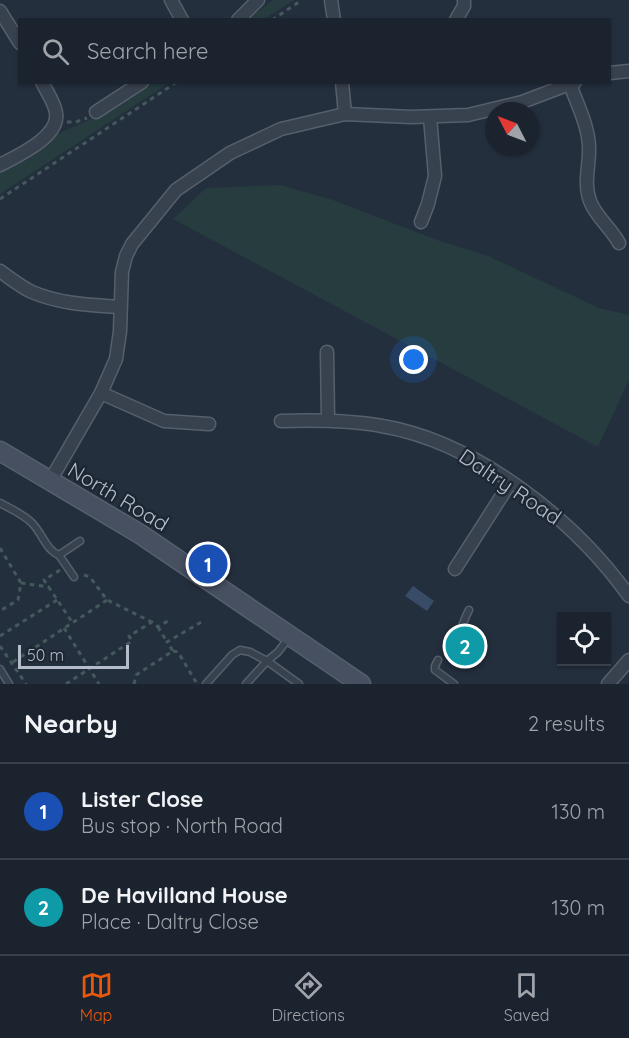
<!DOCTYPE html>
<html lang="en">
<head>
<meta charset="utf-8">
<style>
  :root { --surface:#1b232e; --page:#282f3a; --text:#f1f3f6; --muted:#a0a4aa; --line:#39404a; --accent:#ea580c }
  body { margin:0; font-family:Quicksand,sans-serif; background:var(--page); color:var(--text) }
  .controls { position:absolute; right:18px; bottom:18px; display:grid; overflow:hidden; border-radius:0px; box-shadow:0 2px 4px #0004 }
  .controls button { width:54px; height:54px; display:grid; place-items:center; padding:0; border:0; border-bottom:2px solid var(--line); background:var(--surface); color:var(--text); font:30px sans-serif }
  .compass { position:absolute; left:485px; top:102px; width:54px; height:54px; border-radius:50%; background:var(--surface); box-shadow:0 2px 4px #0004; rotate:312deg }
  .scale { position:absolute; left:18px; bottom:15px; width:111px; box-sizing:border-box; padding-left:6px; border:3px solid #b4bcc9; border-top:0; font-size:16px; line-height:21px; white-space:nowrap; color:#b4bcc9; -webkit-text-stroke:4px #1d2633; paint-order:stroke }
  .you { position:absolute; left:414px; top:360px; width:21px; height:21px; margin:-15px; border:4px solid #fff; border-radius:50%; background:#1a73e8; box-shadow:0 0 0 9px #1a73e833 }
  .badge { display:grid; place-items:center; width:39px; height:39px; border-radius:50%; background:var(--accent); color:#fff; font-size:20px; font-weight:700 }
  .pin { position:absolute; translate:-50% -50%; border:3px solid #fff; box-shadow:0 2px 6px #0006 }
  .list { margin:0; padding:0; list-style:none }
  h2 { display:flex; justify-content:space-between; align-items:center; height:78px; margin:0; padding:0 24px; font-size:26px }
  h2 small { font-size:20px; font-weight:400; color:var(--muted) }
  .list li { display:grid; grid-template-columns:39px 1fr auto; gap:18px; align-items:center; box-sizing:border-box; height:96px; padding:0 24px; border-top:2px solid var(--line) }
  .list b { display:block; font-size:22px; white-space:nowrap }
  .list p { margin:0; font-size:20px; white-space:nowrap; color:var(--muted) }
  .list em { font-size:20px; font-style:normal; color:var(--muted) }
  .icon { flex:none; width:33px; height:33px; fill:none; stroke:currentColor; stroke-width:2; stroke-linecap:round; stroke-linejoin:round }
  .map { position:relative; flex:none; width:629px; height:684px; overflow:hidden }
  .search { position:absolute; background:var(--surface); box-shadow:0 2px 4px #0004; left:18px; right:18px; top:18px; height:66px; display:flex; align-items:center; gap:15px; box-sizing:border-box; padding:0 21px; border-radius:0px; color:var(--muted); font-size:22px }
  .sheet { height:270px; background:var(--surface) }
  nav { display:flex; justify-content:space-around; align-items:center; box-sizing:border-box; height:84px; border-top:2px solid var(--line); background:var(--surface); font-size:16px; color:var(--muted) }
  nav a { display:grid; justify-items:center; gap:3px }
  nav .on { color:var(--accent) }
  .map>svg:first-child { display:block }
</style>
</head>
<body>
<div class="map">
<svg width="629" height="684" viewBox="0 0 629 684">
  <rect width="100%" height="100%" fill="#242f3e"/>
  <g fill="#263c3f">
    <polygon points="273,0 294,0 264,19 248,19"/>
    <polygon points="149,83 169,83 0,194 0,169 55,135 89,120"/>
    <polygon points="280,185 333,200 437,240 488,256 599,308 629,315 629,380 598,447 173,219 206,188"/>
  </g>
  <polygon fill="#394c67" points="413,586 434,601 427,611 405,596"/>
  <g fill="none" stroke-linecap="round" stroke-linejoin="round">
    <g stroke="#565f6c" stroke-width="9">
      <g id="lane">
        <path d="M0,503C11,509 23,514 32,523C42,533 46,550 59,555L80,541"/>
        <polyline points="59,555 74,577"/>
        <path d="M457,635C463,627 464,619 469,610"/>
        <polyline points="288,639 278,652 267,661 299,684"/>
        <polyline points="438,660 435,666 435,670 454,684"/>
        <polyline points="0,669 9,684"/>
        <polyline points="206,684 232,655 240,650 250,652 267,661 246,684"/>
      </g>
    </g>
    <g stroke="#565f6c" stroke-width="15">
      <g id="street">
        <polyline points="171,0 182,20"/>
        <polyline points="331,0 334,20"/>
        <polyline points="0,11 20,43"/>
        <polyline points="238,20 258,0"/>
        <polyline points="456,20 464,6 464,0"/>
        <polyline points="610,73 629,71"/>
        <polyline points="342,82 345,114"/>
        <path d="M570,84C577,104 588,125 589,146C590,165 583,182 590,201C596,217 611,228 619,243"/>
        <polyline points="96,112 142,82"/>
        <path d="M0,165C17,156 60,137 56,113C55,103 46,91 42,82"/>
        <polyline points="421,222 428,204 435,176 430,117"/>
        <path d="M0,271C10,278 21,287 32,292C60,304 90,305 120,307"/>
        <polyline points="327,352 328,419"/>
        <polyline points="101,393 164,421 209,424"/>
        <path d="M281,421C315,420 348,420 382,426C476,442 574,519 629,596"/>
        <polyline points="50,481 101,393 116,359 120,331 122,272 126,256 132,244 176,190 230,153 281,129 345,114 411,117 468,115 522,102 575,82"/>
        <polyline points="455,569 510,483"/>
        <polyline points="608,684 629,660"/>
      </g>
    </g>
    <g stroke="#565f6c" stroke-width="21">
      <polyline id="secondary" points="0,451 140,534 361,684"/>
    </g>
    <g stroke="#44595c" stroke-width="3" stroke-dasharray="4.5 4.5" stroke-linecap="butt">
      <polyline points="272,20 302,0"/>
      <polyline points="67,122 76,122 87,118"/>
      <polyline points="0,199 177,82"/>
      <polyline points="0,548 21,583 18,600 0,611"/>
      <polyline points="60,570 44,580 72,622"/>
      <polyline points="84,575 90,577 107,600 152,622"/>
      <polyline points="21,583 49,587"/>
      <polyline points="158,627 167,642"/>
      <polyline points="64,628 99,684"/>
      <polyline points="0,636 57,600"/>
      <polyline points="0,646 26,684"/>
      <polyline points="173,651 178,652 196,682"/>
      <polyline points="13,662 107,600"/>
      <polyline points="66,684 132,641 129,636 152,622 158,627 171,619"/>
      <polyline points="134,684 136,675 173,651 167,642 205,620"/>
    </g>
    <use href="#lane" stroke="#38414e" stroke-width="6"/>
    <use href="#street" stroke="#38414e" stroke-width="12"/>
    <use href="#secondary" stroke="#465061" stroke-width="18"/>
  </g>
  <g text-anchor="middle" stroke-width="5" stroke-linejoin="round" paint-order="stroke">
    <g font-size="21" fill="#b4bcc9" stroke="#1d2633">
      <text transform="translate(510 487) rotate(34)" y="7">Daltry Road</text>
      <text transform="translate(118 497) rotate(31)" y="7">North Road</text>
    </g>
  </g>
</svg>
<div class="controls">
<button><svg class="icon" aria-label="locate" viewBox="0 0 24 24"><circle cx="12" cy="12" r="6"/><path d="M12 2v4M12 18v4M2 12h4M18 12h4"/></svg></button>
</div>
<svg class="compass" viewBox="-18 -18 36 36"><path d="M0-13l5 13h-10z" fill="#e53935"/><path d="M0 13l5-13h-10z" fill="#a0a4aa"/></svg>
<div class="scale">50 m</div>
<div class="you"></div>
<div class="pin badge" style="left:208px;top:564px;background:#1a4fb4">1</div>
<div class="pin badge" style="left:465px;top:646px;background:#0f9aa8">2</div>
<div class="search"><svg class="icon" aria-label="search" viewBox="0 0 24 24"><circle cx="10" cy="10" r="6"/><path d="M15 15l6 6"/></svg>Search here</div>
</div>
<section class="sheet">
<h2>Nearby<small>2 results</small></h2>
<ul class="list">
<li><span class="badge" style="background:#1a4fb4">1</span><div><b>Lister Close</b><p>Bus stop · North Road</p></div><em>130 m</em></li>
<li><span class="badge" style="background:#0f9aa8">2</span><div><b>De Havilland House</b><p>Place · Daltry Close</p></div><em>130 m</em></li>
</ul>
</section>
<nav>
<a class="on"><svg class="icon" aria-label="map" viewBox="0 0 24 24"><path d="M3 6l6-2 6 2 6-2v14l-6 2-6-2-6 2zM9 4v14M15 6v14"/></svg>Map</a>
<a><svg class="icon" aria-label="directions" viewBox="0 0 24 24"><path d="M12 3l9 9-9 9-9-9zM9 14v-3h6M13 9l2 2-2 2"/></svg>Directions</a>
<a><svg class="icon" aria-label="saved" viewBox="0 0 24 24"><path d="M7 4h10v16l-5-4-5 4z"/></svg>Saved</a>
</nav>
</body>
</html>
